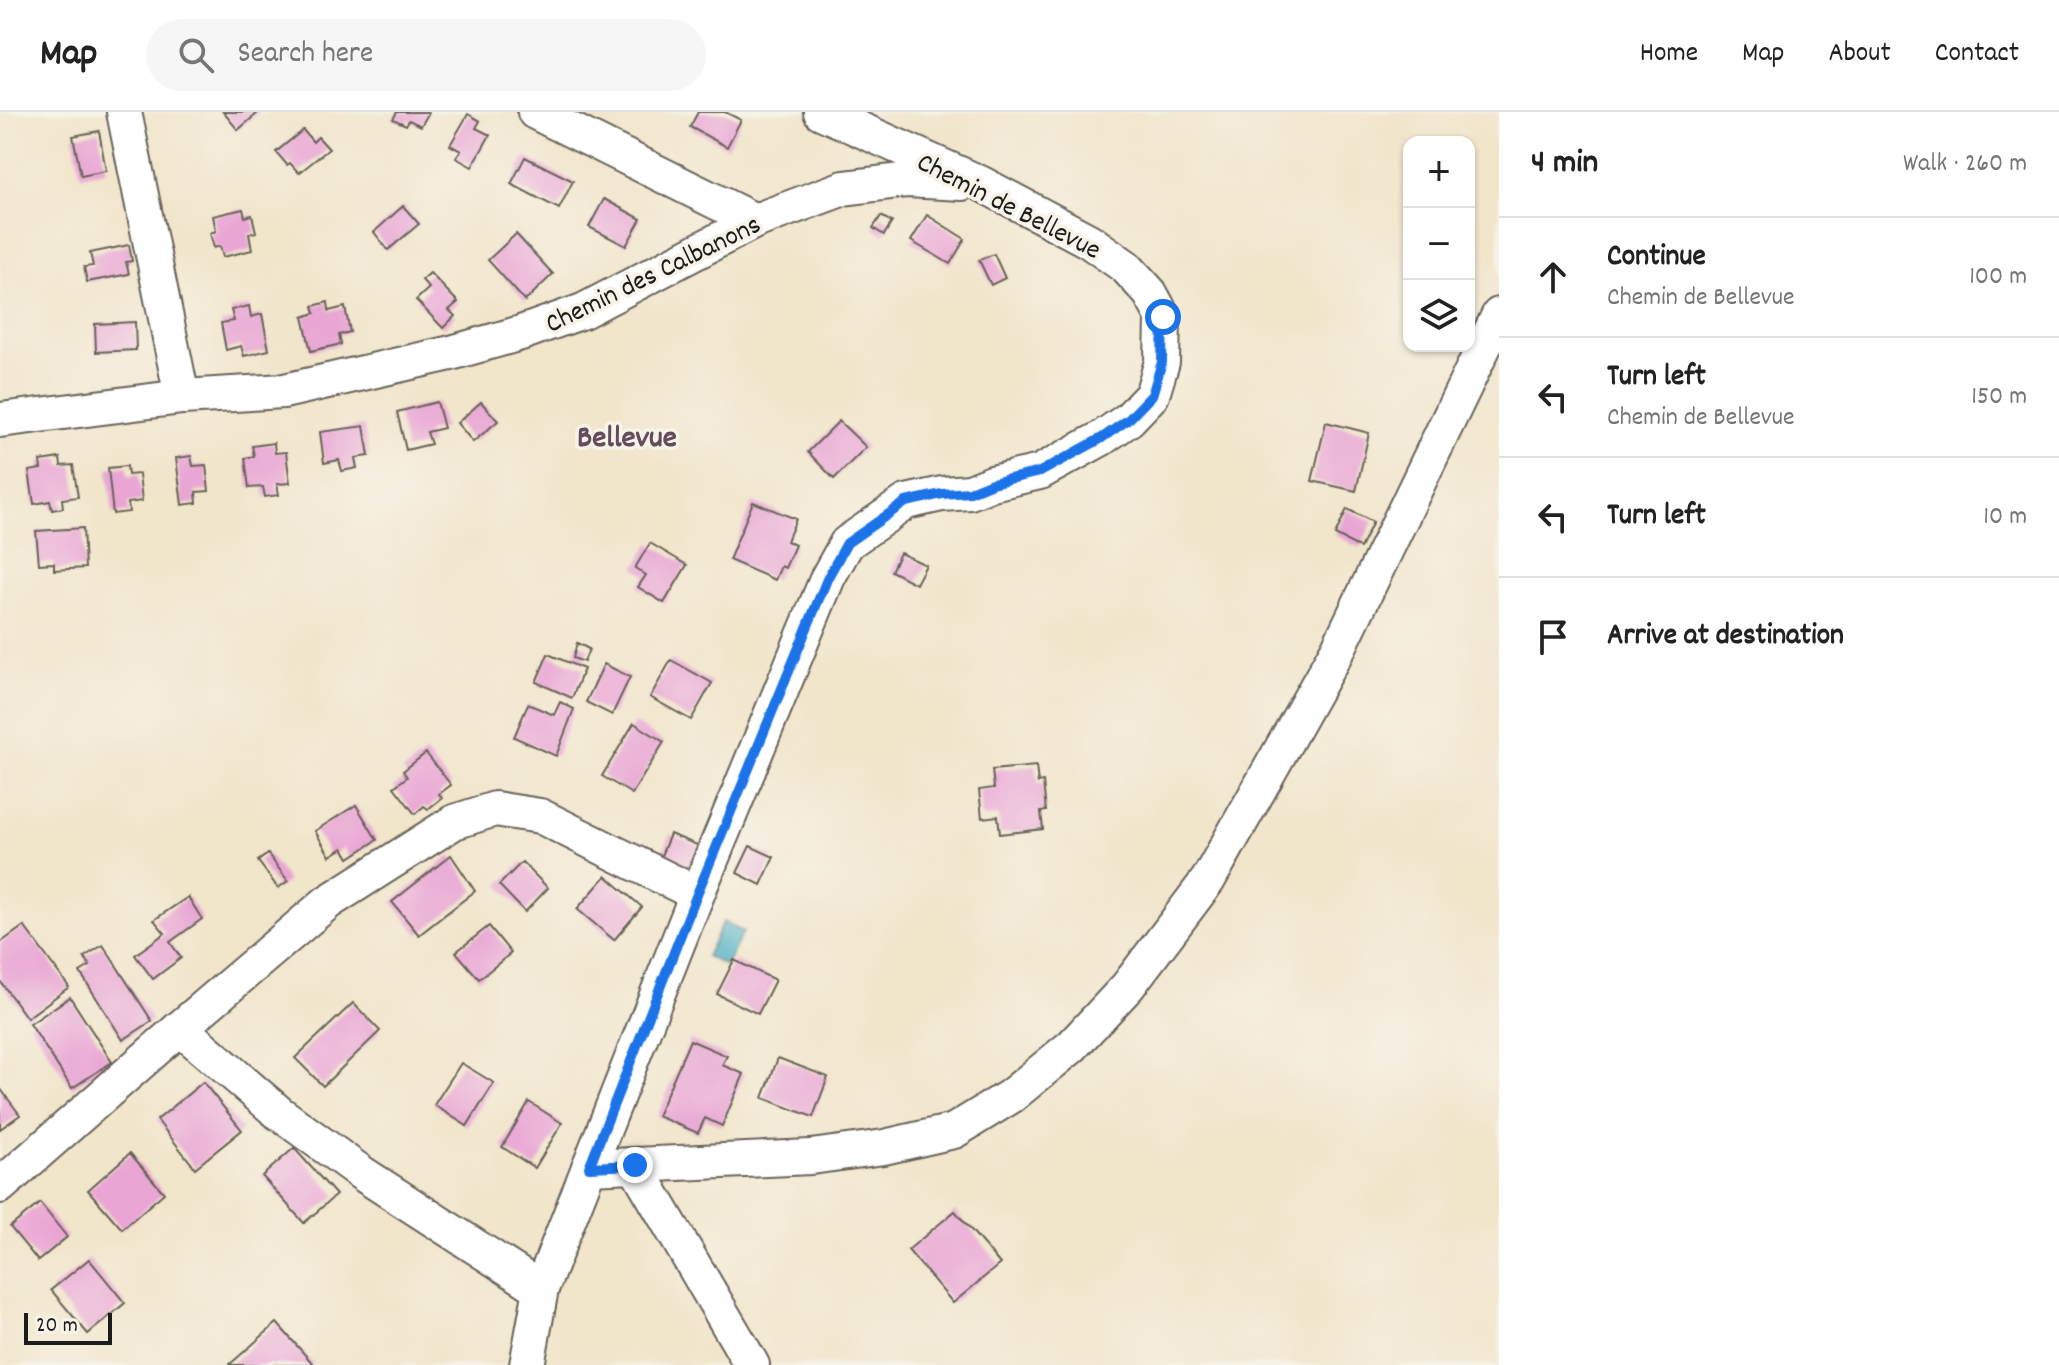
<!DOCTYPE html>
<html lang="en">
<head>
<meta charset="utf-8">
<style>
  :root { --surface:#fff; --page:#f6f6f6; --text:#222; --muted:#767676; --line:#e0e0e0 }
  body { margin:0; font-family:Dekko,sans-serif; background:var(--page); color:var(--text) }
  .controls { position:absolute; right:24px; top:24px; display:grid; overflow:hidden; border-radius:16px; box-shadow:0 2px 6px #0004 }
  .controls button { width:72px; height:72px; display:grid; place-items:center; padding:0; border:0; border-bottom:2px solid var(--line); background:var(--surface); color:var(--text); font:40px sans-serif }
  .scale { position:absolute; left:24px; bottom:20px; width:88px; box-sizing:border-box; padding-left:8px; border:4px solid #1c1c1c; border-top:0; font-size:22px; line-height:28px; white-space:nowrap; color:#1c1c1c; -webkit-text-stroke:6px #f7f3e8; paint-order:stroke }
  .stop { position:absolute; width:24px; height:24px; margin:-18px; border:6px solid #1a73e8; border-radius:50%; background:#fff }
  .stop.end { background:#1a73e8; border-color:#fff; box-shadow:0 2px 8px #0008 }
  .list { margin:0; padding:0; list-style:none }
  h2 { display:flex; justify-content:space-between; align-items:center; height:104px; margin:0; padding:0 32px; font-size:34px }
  h2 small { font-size:26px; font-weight:400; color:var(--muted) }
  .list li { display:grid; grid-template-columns:52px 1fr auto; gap:24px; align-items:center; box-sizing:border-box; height:120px; padding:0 32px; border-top:2px solid var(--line) }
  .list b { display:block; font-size:30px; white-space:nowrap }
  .list p { margin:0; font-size:26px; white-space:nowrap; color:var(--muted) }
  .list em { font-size:26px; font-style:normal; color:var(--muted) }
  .icon { flex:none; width:44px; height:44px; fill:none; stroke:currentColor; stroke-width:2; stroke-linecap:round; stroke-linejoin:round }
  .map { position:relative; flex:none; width:1499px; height:1253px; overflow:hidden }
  header { display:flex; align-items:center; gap:48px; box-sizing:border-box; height:112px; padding:0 40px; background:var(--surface); border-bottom:2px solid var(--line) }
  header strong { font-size:38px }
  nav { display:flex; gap:44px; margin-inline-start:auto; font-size:28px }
  .search { width:560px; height:72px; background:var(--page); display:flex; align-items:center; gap:20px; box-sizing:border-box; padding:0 28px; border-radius:44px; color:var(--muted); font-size:30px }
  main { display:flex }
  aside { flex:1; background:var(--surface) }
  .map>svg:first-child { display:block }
</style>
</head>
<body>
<header>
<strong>Map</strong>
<div class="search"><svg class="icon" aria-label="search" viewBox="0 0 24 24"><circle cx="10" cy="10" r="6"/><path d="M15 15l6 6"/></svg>Search here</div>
<nav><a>Home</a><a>Map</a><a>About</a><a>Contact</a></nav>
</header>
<main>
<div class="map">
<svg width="1499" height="1253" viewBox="0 0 1499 1253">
  <rect width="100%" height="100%" fill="#f7f3e8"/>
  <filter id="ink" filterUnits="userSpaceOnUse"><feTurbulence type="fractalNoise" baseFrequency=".0125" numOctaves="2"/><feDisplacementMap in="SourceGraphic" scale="16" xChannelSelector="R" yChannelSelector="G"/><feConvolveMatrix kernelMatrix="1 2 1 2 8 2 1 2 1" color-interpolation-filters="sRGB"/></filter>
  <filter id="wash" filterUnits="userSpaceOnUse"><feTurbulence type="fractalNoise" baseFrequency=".006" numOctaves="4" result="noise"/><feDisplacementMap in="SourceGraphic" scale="32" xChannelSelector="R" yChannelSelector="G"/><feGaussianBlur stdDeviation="1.8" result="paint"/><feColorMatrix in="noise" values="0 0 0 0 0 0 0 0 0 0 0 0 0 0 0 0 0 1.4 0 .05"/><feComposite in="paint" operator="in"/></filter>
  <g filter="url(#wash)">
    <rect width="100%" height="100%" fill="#f1e5ca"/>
    <polygon fill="#44acc4" stroke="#306470" stroke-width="2" points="723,810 743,820 726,854 706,844"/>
    <g id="blocks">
      <g fill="#e9a6d4">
        <polygon points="223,0 259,0 238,18"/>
        <polygon points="397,0 429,0 421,14 409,8 406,13 393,7"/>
        <polygon points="698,0 725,0 741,8 727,35 690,15"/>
        <polygon points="468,2 480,9 476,16 490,23 472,55 456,46 461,39 450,33"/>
        <polygon points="303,18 313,30 318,25 329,37 299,61 290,51 287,53 276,40"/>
        <polygon points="99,19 106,59 81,64 73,24"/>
        <polygon points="525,45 573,69 559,97 511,72"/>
        <polygon points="604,87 641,107 626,134 589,115"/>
        <polygon points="403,94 419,112 388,138 374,120"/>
        <polygon points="243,97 245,105 252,103 256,120 249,122 252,138 223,145 220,134 214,136 210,121 216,119 213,104"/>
        <polygon points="927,103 965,127 950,152 911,129"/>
        <polygon points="881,104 892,110 884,123 873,116"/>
        <polygon points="516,122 553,162 525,189 488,148"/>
        <polygon points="129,133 132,149 126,150 129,162 87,170 84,155 93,154 90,141"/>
        <polygon points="994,142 1005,166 991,173 979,148"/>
        <polygon points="430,161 458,190 449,198 455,204 443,216 416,188 429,176 422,168"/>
        <polygon points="328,190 329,199 345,195 350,220 339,223 341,232 311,239 303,205 315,201 313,194"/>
        <polygon points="249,194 251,205 262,202 269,238 244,244 241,234 226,238 221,211 234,209 231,198"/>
        <polygon points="135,210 136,238 96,240 95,212"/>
        <polygon points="437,290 444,316 427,320 431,332 406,338 397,300"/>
        <polygon points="481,290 498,309 473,330 457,311"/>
        <polygon points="839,309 866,335 834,367 808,340"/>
        <polygon points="1326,310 1369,321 1356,379 1312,369"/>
        <polygon points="364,314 369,344 355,346 357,356 342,359 339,348 324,351 320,320"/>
        <polygon points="274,331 275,341 286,340 290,371 277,372 279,383 265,385 263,375 249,376 245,346 254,344 252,334"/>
        <polygon points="191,344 193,354 206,353 209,379 196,380 197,391 182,393 176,346"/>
        <polygon points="60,346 61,354 73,353 78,385 62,387 63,396 52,398 50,389 34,392 29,359 41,357 40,349"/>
        <polygon points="127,354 128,363 139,362 142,389 128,391 129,400 113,402 108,356"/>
        <polygon points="753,390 796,407 787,429 795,433 785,456 781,454 775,468 729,448"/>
        <polygon points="1347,397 1373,410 1360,436 1335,423"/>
        <polygon points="83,416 85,456 54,458 54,451 39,452 36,419"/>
        <polygon points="650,431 687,453 664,491 638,475 646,463 635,456"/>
        <polygon points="900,441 926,453 916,472 891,459"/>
        <polygon points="577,531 589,537 584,550 573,546"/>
        <polygon points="548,542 584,557 572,586 536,570"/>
        <polygon points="671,548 712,571 691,608 650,585"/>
        <polygon points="604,552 630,565 612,603 586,590"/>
        <polygon points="560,590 574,597 556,644 514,625 528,592 554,603"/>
        <polygon points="634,611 664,630 632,682 602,664"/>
        <polygon points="426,641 451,673 439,682 442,686 428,697 424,694 415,702 394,675 407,665 403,659"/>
        <polygon points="1036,654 1038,671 1043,670 1046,699 1041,700 1043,717 1000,722 998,704 982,706 979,678 994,676 992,658"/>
        <polygon points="356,693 377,728 349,746 343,736 330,744 315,719"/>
        <polygon points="670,722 707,737 697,761 660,746"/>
        <polygon points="750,734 774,745 761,773 737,761"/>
        <polygon points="268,742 288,769 278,776 258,749"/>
        <polygon points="451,743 475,779 419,823 392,790"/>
        <polygon points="522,750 548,776 525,800 499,773"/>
        <polygon points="606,764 642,795 614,828 577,797"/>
        <polygon points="188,785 202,807 170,830 181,846 153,867 135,843 165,821 154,808"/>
        <polygon points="24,814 69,875 27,906 0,869 0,831"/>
        <polygon points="489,814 511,841 479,867 456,840"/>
        <polygon points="103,833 152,909 123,928 80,860 90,854 84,845"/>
        <polygon points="734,848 775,868 758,902 717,882"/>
        <polygon points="70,885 112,950 72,976 30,912"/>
        <polygon points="353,891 380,919 323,974 295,946"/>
        <polygon points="690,928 727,944 722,953 744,962 722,1014 705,1006 698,1021 657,1004"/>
        <polygon points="778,946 828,965 813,1005 763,986"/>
        <polygon points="461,951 494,971 467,1014 434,993"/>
        <polygon points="203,970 242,1018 195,1056 157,1008"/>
        <polygon points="0,976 20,1003 0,1017"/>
        <polygon points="529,990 562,1011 535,1056 502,1035"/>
        <polygon points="294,1036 336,1083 304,1111 262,1064"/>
        <polygon points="130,1041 164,1081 122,1117 88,1078"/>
        <polygon points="40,1091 67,1125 38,1149 10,1115"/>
        <polygon points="955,1099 1000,1152 953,1191 908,1138"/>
        <polygon points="89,1147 125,1191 88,1222 51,1178"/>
        <polygon points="277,1211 314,1253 229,1253"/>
      </g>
    </g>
  </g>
  <g filter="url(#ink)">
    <use href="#blocks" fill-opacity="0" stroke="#676259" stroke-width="2"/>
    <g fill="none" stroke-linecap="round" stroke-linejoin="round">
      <g stroke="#676259" stroke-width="38">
        <g id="minor">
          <polyline points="124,0 182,285"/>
          <polyline points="535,0 755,109"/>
          <polyline points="0,308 182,285 284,279 451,241 521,221 583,199 755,109 844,76 907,68 962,71"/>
          <polyline points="180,916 279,1001 363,1062 541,1177"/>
          <polyline points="635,1053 752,1253"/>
          <polyline points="589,1055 811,1045 884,1035 954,1019 1011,984 1072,934 1128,874 1208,768 1339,535 1499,203"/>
          <polyline points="0,1074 180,916 328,790 454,710 495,697 540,704 697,782"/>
          <polyline points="527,1253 541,1177 697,782 828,465 847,431 906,390 942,382 970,380 992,371 1040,360 1102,326 1129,307 1152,283 1162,250 1163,205 1150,181 1126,155 1089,129 980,71 821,0"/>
        </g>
      </g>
      <use href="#minor" stroke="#fff" stroke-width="34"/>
    </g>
  </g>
  <g fill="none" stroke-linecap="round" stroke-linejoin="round" filter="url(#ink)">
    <polyline stroke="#1a73e8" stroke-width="10" points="635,1053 589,1055 697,782 828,465 847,431 906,390 942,382 970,380 992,371 1040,360 1102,326 1129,307 1152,283 1162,250 1163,205"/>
  </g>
  <g text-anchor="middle" stroke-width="7" stroke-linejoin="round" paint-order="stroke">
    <g font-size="28" fill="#1c1c1c" stroke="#f7f3e8">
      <text transform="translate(1010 92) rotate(27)" y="10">Chemin de Bellevue</text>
      <text transform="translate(652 160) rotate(-26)" y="10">Chemin des Calbanons</text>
    </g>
    <g font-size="32" font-weight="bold" fill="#644c5c" stroke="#f7f3e8">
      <text x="627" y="334">Bellevue</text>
    </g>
  </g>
</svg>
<div class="controls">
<button>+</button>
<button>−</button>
<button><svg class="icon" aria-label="layers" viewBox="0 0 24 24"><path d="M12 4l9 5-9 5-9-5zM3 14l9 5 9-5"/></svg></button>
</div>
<div class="scale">20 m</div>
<div class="stop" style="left:1163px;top:205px"></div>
<div class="stop end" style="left:635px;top:1053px"></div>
</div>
<aside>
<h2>4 min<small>Walk · 260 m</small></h2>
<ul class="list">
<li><svg class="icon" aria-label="ahead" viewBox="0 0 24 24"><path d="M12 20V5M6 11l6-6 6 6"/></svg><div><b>Continue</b><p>Chemin de Bellevue</p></div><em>100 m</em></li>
<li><svg class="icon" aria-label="left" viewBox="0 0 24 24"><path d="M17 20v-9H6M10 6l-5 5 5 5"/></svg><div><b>Turn left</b><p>Chemin de Bellevue</p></div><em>150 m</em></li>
<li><svg class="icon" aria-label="left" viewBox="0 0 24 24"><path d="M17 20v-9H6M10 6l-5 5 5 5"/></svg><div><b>Turn left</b></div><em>10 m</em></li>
<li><svg class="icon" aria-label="arrive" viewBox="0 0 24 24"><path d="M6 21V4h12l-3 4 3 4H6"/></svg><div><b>Arrive at destination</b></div></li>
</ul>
</aside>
</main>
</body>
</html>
